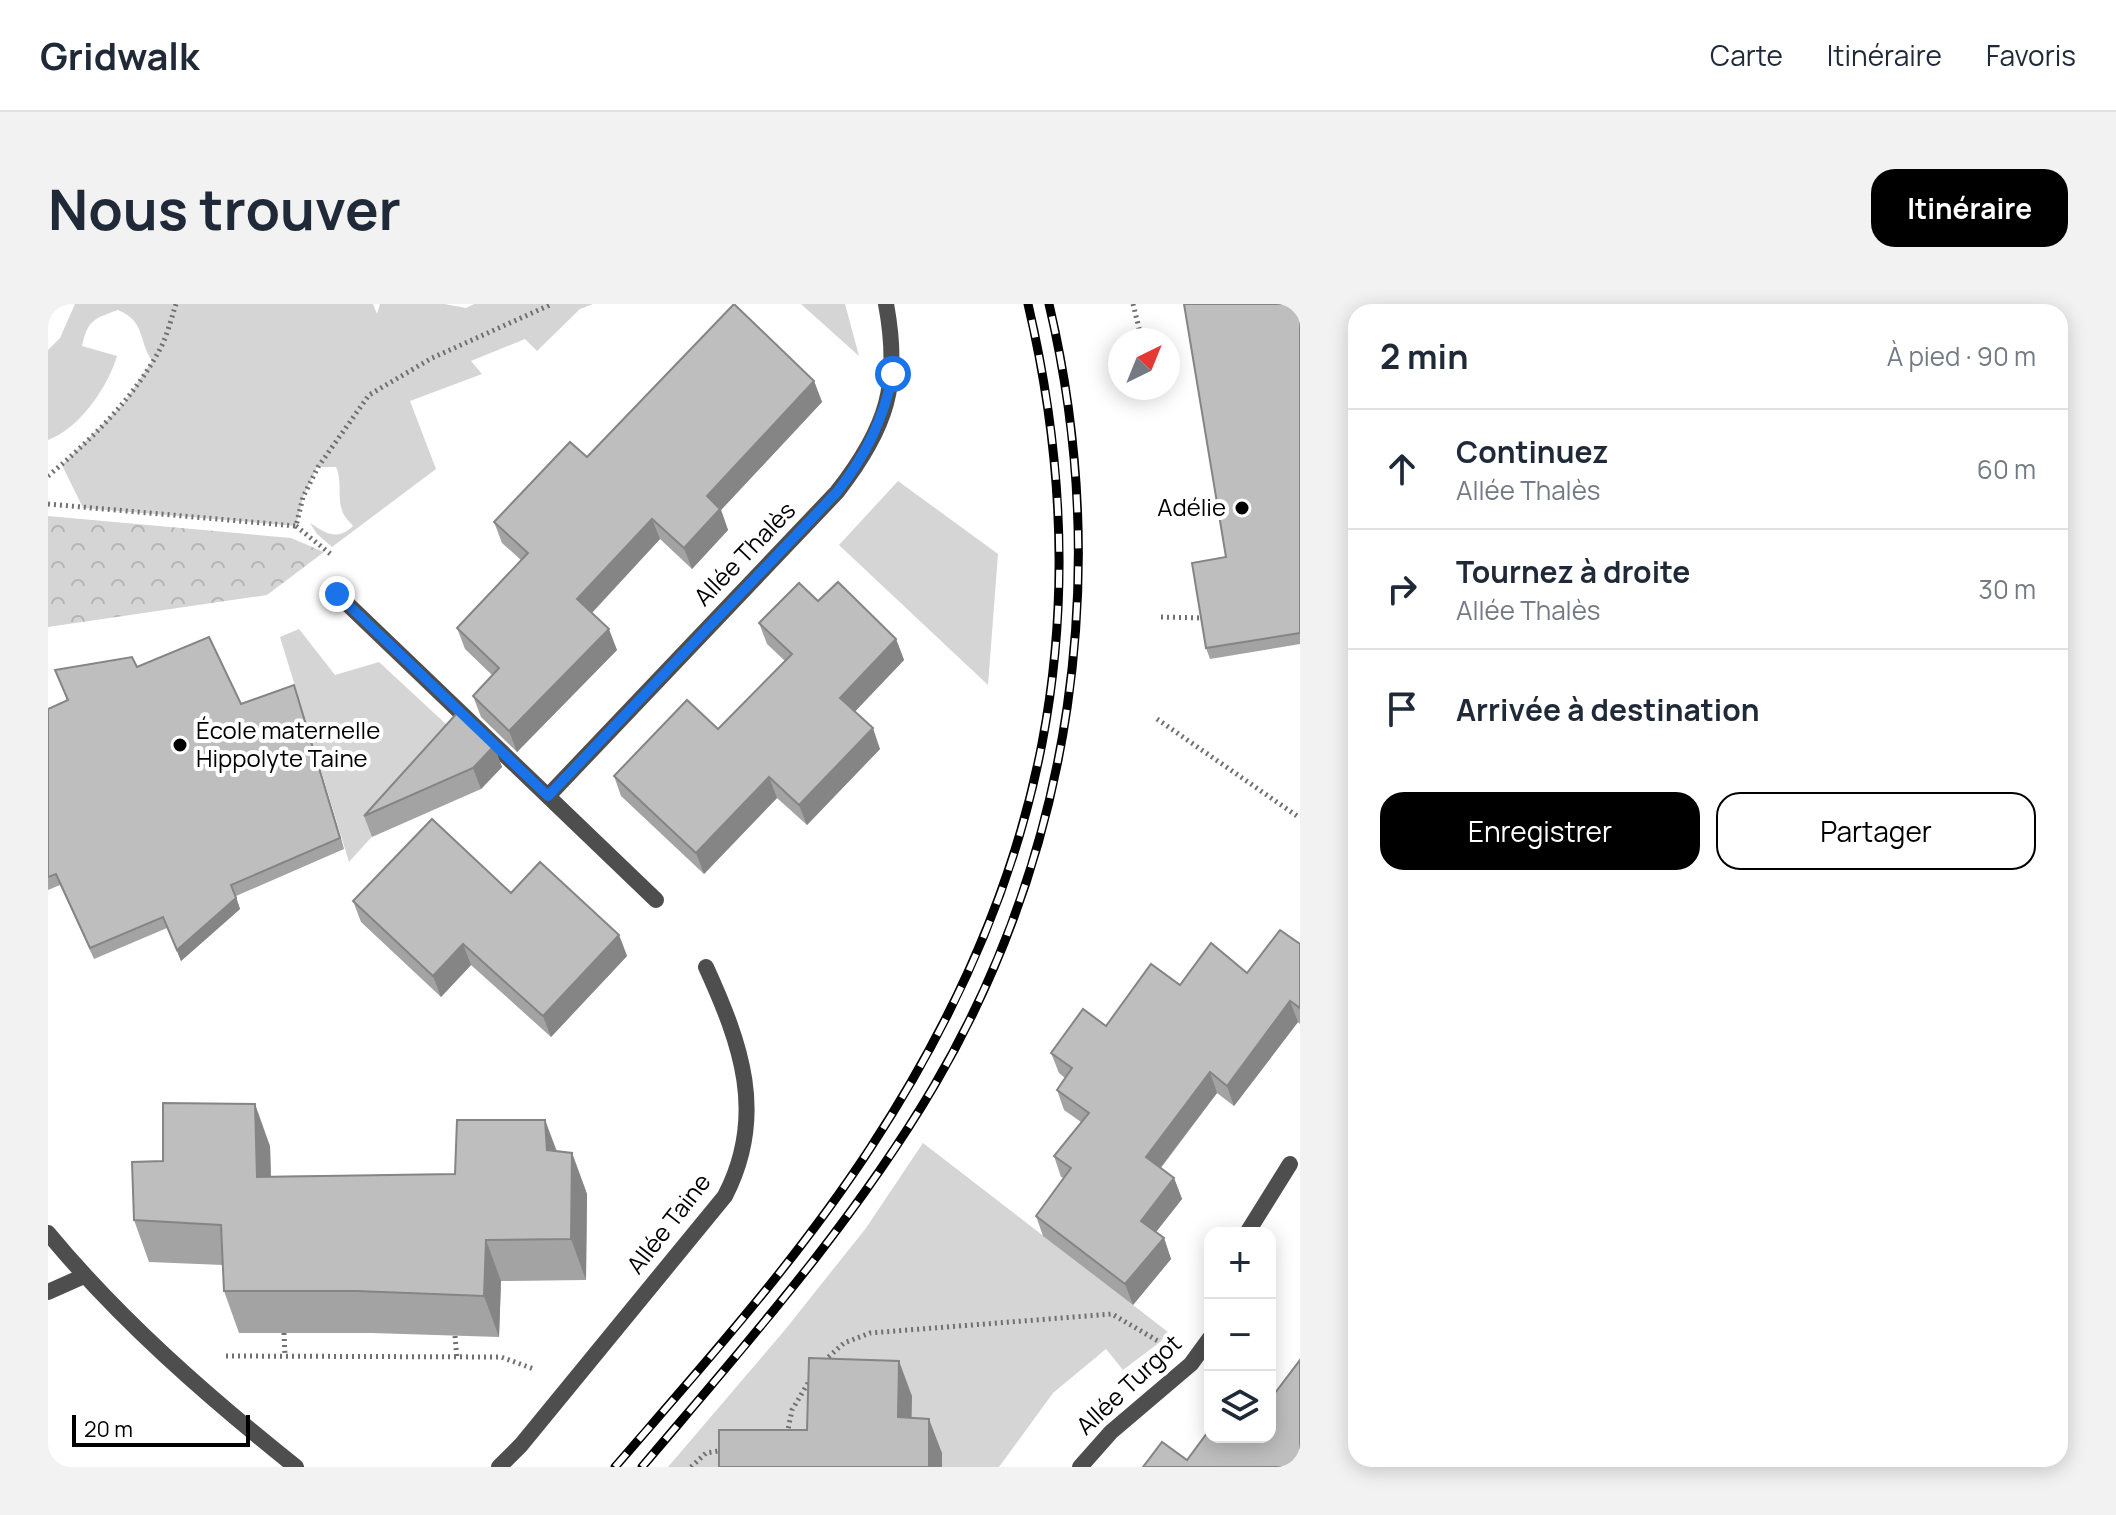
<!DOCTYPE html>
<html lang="fr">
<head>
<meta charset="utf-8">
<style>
  :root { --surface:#fff; --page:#f2f2f3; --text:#1f2937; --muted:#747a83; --line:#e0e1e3; --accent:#000 }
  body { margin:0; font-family:Manrope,sans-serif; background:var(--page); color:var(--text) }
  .controls { position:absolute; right:24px; bottom:24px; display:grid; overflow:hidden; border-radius:16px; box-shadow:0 4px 20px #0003 }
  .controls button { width:72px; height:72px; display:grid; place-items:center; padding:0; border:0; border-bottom:2px solid var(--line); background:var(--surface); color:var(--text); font:40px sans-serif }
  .compass { position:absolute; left:1060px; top:24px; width:72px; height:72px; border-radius:50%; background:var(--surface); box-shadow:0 4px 20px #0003; rotate:43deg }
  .scale { position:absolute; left:24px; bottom:20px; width:178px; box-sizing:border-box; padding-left:8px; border:4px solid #000; border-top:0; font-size:22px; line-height:28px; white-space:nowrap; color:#000; -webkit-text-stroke:6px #fff; paint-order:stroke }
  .stop { position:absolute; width:24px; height:24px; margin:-18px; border:6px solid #1a73e8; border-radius:50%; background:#fff }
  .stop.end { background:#1a73e8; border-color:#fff; box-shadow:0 2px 8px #0008 }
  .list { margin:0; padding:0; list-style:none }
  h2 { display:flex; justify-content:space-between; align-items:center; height:104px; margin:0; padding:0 32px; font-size:34px }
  h2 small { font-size:26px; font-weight:400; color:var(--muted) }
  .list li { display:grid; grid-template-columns:52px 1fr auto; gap:24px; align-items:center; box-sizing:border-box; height:120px; padding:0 32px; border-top:2px solid var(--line) }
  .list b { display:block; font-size:30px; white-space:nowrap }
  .list p { margin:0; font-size:26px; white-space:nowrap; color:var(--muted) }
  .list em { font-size:26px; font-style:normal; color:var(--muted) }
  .actions { display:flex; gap:16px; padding:24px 32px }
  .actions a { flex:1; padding:18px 0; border:2px solid var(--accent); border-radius:24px; text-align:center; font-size:28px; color:var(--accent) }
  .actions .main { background:var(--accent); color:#fff }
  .icon { flex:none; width:44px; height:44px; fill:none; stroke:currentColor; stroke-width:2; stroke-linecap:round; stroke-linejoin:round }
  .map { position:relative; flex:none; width:1252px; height:1163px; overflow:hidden; border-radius:24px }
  header { display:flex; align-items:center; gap:48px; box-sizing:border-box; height:112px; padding:0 40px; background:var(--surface); border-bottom:2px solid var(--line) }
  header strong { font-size:38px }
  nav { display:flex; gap:44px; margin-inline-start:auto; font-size:28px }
  .intro { display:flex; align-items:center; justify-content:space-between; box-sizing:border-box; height:192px; padding:0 48px }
  h1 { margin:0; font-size:56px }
  .button { padding:20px 36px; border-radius:24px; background:var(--accent); color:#fff; font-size:28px; font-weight:700 }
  main { display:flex; gap:48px; padding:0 48px }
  aside { flex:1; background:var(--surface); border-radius:24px; box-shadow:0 4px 20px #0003 }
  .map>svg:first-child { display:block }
</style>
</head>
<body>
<header>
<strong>Gridwalk</strong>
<nav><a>Carte</a><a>Itinéraire</a><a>Favoris</a></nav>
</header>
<div class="intro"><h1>Nous trouver</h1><a class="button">Itinéraire</a></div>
<main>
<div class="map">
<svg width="1252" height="1163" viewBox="0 0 1252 1163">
  <defs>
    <pattern id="forest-crowns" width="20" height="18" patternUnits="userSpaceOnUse" patternTransform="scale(2)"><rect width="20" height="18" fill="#d5d5d5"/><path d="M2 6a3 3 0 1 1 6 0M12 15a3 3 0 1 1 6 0" fill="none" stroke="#b5b5b5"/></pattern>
  </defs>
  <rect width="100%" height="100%" fill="#fff"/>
  <g fill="#d5d5d5">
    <path d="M27,0H325L329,10L332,0H396L418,4L426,0H545L532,5L489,47L477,35L423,57L434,70L362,97L388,165L284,243L269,230L262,219C279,230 289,237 305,222C302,218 298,215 296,211C288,197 295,177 288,163H269L255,193L248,222L35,204L14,161L76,99L104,57C90,36 98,18 70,6C45,15 40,16 34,42L69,52C60,83 31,125 0,136V46L12,34Z"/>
    <polygon points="753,0 797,0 811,52"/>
    <polygon points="850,177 950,250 940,381 791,241"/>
    <polygon points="251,325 287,371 331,358 413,434 301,558 232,333"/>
    <polygon points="875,839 1120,1028 1112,1038 1075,1066 1058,1045 1005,1089 951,1163 620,1163 736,1027 818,924"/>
  </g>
  <polygon fill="url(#forest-crowns)" points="0,212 243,234 276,248 219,291 0,323"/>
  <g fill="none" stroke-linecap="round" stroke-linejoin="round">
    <g stroke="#707070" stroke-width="5" stroke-dasharray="2 4" stroke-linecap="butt">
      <polyline points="1085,0 1094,36"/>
      <path d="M0,172C43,136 84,96 111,47C119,33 123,15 128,0"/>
      <polyline points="0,200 248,222 255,193 270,163 321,91 384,54 504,0"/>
      <polyline points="248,222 285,252"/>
      <polyline points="1113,313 1155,314"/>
      <polyline points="1109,415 1252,514"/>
      <polyline points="236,1029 237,1052"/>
      <polyline points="407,1032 409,1054"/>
      <polyline points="178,1052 453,1053 486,1065"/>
      <polyline points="776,1057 796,1039 822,1029 1064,1010 1110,1037"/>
      <polyline points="739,1130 744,1106 763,1074"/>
      <polyline points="643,1163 658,1149 676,1146"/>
    </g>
    <g stroke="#4e4e4e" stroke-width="16">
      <polyline points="289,290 608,596"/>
      <path d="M500,492L789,188C839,124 853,80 838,0"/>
      <path d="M0,929C72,1016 160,1093 248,1163"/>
      <polyline points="1199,929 1242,860"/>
      <polyline points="0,988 36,972"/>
      <path d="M451,1163L473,1141L677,892C719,811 693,740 658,663"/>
      <polyline points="1032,1163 1063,1128 1143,1060 1162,1034"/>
    </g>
    <g stroke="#000" stroke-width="9">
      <g id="rail">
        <path d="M567,1163C656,1060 748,958 823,843C997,577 1053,312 980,0"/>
        <path d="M594,1163C697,1041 804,921 886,782C1025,545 1064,268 1001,0"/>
      </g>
    </g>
    <use href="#rail" stroke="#fff" stroke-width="6" stroke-dasharray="18" stroke-linecap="butt"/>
  </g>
  <g fill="#a3a3a3">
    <polygon points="1252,0 1252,340 1162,355 1158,344 1178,253"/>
    <polygon points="766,77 774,98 673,206 680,226 644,265 612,235 544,309 569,346 469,448 433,413 425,392 444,371 417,345 409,324 473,256 454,239 446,218 539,153"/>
    <polygon points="770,297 848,335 856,356 807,407 832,445 759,521 729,494 656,570 573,492 566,472 670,425 737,357 719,340 711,319"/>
    <polygon points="89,363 193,400 250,392 296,545 188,592 192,605 133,657 119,624 46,655 12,581 0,586 0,405 19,396 7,366"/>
    <polygon points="446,442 454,463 433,485 324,533 316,512"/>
    <polygon points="463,589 571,631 579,652 503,733 423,661 393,693 313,618 305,597"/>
    <polygon points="1252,640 1252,720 1250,718 1186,802 1169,789 1113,864 1126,874 1134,895 1108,928 1116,934 1123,955 1085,1001 995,932 988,912 1016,874 1013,873 1006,852 1033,818 1016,806 1009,786 1017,774 1011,769 1003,749 1058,722 1132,681 1199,669"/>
    <polygon points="497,816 509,847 524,849 539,890 538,976 453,977 451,1033 324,1029 191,1029 176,987 175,961 101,958 86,916 115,857 222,842 223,872 407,870"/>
  </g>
  <g fill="#858585">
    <polygon points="766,77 774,98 673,206 680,226 644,265 636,244 659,192"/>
    <polygon points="604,215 612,235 537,316 529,295"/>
    <polygon points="561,325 569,346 469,448 461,427"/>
    <polygon points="848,335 856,356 800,415 792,394"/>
    <polygon points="246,381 250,392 296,545 292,534"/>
    <polygon points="825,424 832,445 759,521 751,501"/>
    <polygon points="446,442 454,463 433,485 425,464"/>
    <polygon points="721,473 729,494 656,570 648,549"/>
    <polygon points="188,594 192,605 133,657 129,646"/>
    <polygon points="571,631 579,652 503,733 495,712"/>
    <polygon points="415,640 423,661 393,693 385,672"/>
    <polygon points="1242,697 1250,718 1186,802 1179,782"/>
    <polygon points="1162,768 1169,789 1105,873 1098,853"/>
    <polygon points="207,800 222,842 224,914 209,873"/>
    <polygon points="497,816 512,858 499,846"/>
    <polygon points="524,849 539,890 538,976 523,935"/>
    <polygon points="1126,874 1134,895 1100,938 1093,917"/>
    <polygon points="1116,934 1123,955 1085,1001 1077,980"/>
    <polygon points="438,936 453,977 451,1033 436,992"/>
    <polygon points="851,1057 864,1092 863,1148 850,1113"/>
    <polygon points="881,1115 894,1149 894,1163 881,1163"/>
  </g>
  <g fill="#bebebe" stroke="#858585" stroke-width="2">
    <polygon points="686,0 766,77 659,192 672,205 636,244 604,215 529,295 561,325 461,427 425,392 451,364 409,324 480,249 446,218 522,138 539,153"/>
    <polygon points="1136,0 1252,0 1252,329 1158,344 1144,259 1178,253"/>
    <polygon points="790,278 848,335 792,394 825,424 751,501 721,473 648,549 566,472 639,396 670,425 744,350 711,319 751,279 770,297"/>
    <polygon points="161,333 193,400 246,381 292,534 183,581 188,594 129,646 115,613 42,644 8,570 0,573 0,405 20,396 7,366 84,353 89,363"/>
    <polygon points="410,408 446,442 425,464 316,512"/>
    <polygon points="384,515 463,589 492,558 571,631 495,712 415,640 385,672 305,597"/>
    <polygon points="1232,626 1252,640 1252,704 1242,697 1179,782 1162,768 1098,853 1126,874 1093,917 1116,934 1077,980 988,912 1023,864 1006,852 1041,809 1009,786 1024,764 1003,749 1035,705 1058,722 1103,660 1132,681 1163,639 1199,669"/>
    <polygon points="115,799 207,800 209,873 407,870 409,816 497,816 499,846 524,849 523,935 438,936 436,992 309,987 176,987 173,921 86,916 84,858 115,857"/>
    <polygon points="761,1054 851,1057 850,1113 881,1115 881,1163 671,1163 671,1126 759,1126"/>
    <polygon points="1252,1056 1252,1163 1095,1163 1114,1138 1139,1156 1162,1125 1162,1133 1222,1133 1222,1086 1227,1089"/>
  </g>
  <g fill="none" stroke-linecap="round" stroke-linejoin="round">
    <path stroke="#1a73e8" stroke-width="10" d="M289,290L500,492L789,188C818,151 835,116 845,70"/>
  </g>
  <g fill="#000" stroke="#fff" stroke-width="3">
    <circle cx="1194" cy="204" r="8"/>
    <circle cx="132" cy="441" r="8"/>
  </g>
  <g text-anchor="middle" stroke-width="8" stroke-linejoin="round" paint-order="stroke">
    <g font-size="24" fill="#000" stroke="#fff" text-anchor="end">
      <text x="1178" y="212">Adélie</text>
      <text x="148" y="435" text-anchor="start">École maternelle<tspan x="148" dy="28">Hippolyte Taine</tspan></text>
    </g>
    <g font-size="24" fill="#000" stroke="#fff">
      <text transform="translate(697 250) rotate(-46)" y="8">Allée Thalès</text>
      <text transform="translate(621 920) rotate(-52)" y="8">Allée Taine</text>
      <text transform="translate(1081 1081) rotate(-43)" y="8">Allée Turgot</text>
    </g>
  </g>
</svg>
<div class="controls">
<button>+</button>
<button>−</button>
<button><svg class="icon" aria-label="layers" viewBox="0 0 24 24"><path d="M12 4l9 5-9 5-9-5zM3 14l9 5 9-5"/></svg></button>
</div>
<svg class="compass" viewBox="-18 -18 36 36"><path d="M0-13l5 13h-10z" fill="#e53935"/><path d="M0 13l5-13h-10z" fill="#747a83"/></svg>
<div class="scale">20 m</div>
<div class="stop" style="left:845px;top:70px"></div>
<div class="stop end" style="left:289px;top:290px"></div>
</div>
<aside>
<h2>2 min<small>À pied · 90 m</small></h2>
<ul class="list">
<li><svg class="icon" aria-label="ahead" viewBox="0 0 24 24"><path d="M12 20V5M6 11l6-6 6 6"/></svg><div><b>Continuez</b><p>Allée Thalès</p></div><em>60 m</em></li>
<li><svg class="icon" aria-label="right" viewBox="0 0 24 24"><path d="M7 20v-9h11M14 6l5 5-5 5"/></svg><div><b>Tournez à droite</b><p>Allée Thalès</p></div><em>30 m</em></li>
<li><svg class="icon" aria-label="arrive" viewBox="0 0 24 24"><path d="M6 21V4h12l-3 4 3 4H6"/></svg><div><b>Arrivée à destination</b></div></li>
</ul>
<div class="actions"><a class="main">Enregistrer</a><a>Partager</a></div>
</aside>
</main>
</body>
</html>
